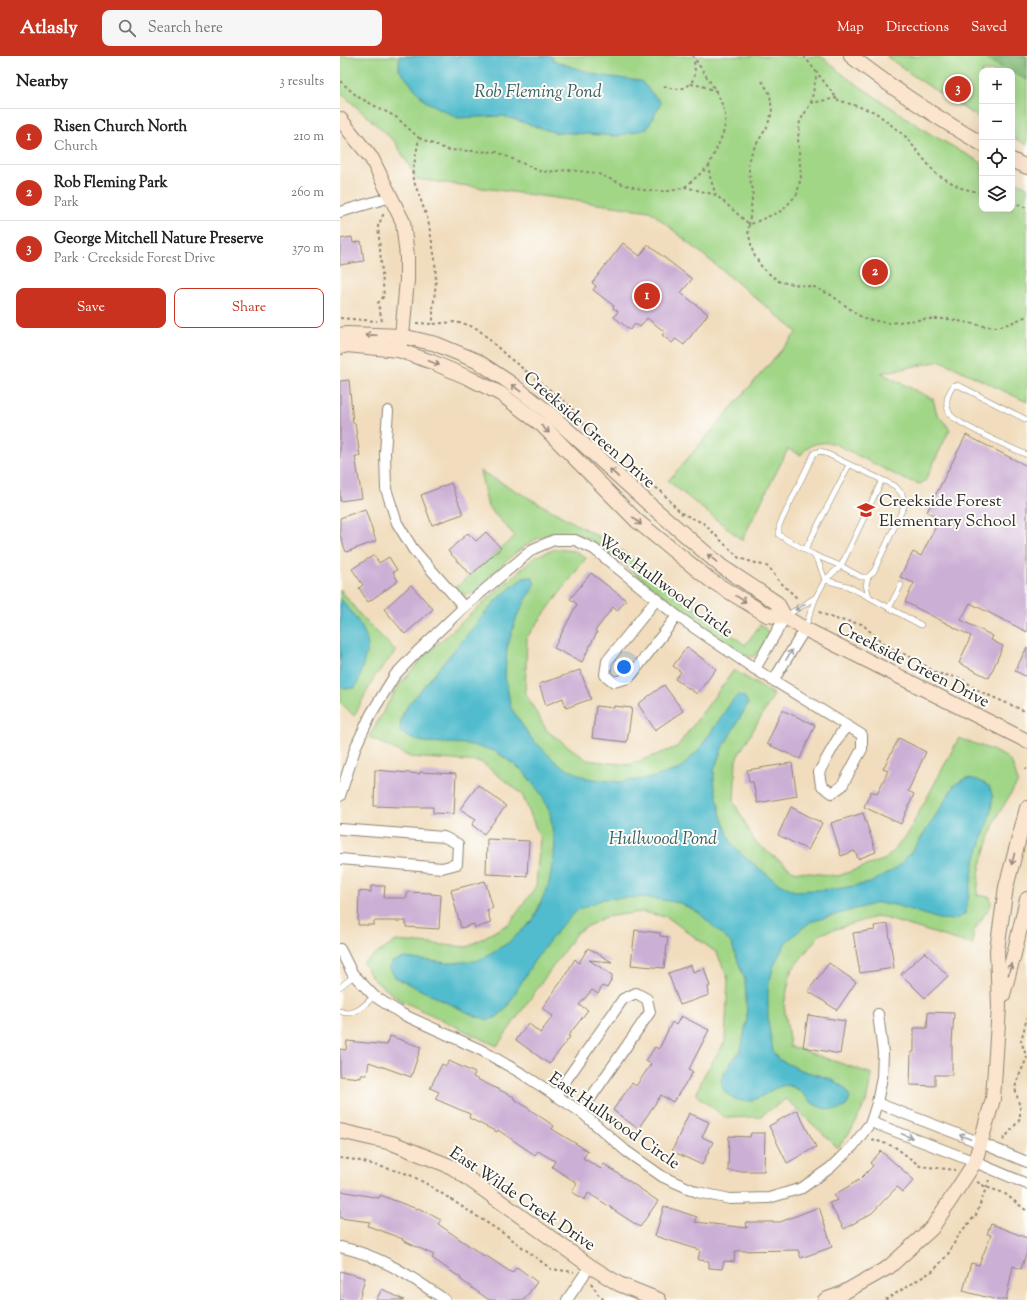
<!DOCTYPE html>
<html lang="en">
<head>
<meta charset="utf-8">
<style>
  :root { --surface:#fff; --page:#f6f6f6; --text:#202124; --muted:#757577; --line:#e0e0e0; --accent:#c8321e }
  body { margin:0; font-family:"Sorts Mill Goudy",serif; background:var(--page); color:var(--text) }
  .controls { position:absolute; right:12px; top:12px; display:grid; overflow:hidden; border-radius:8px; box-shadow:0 4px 16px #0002 }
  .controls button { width:36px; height:36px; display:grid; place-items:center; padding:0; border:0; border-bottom:1px solid var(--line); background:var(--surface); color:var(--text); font:20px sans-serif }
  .you { position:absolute; left:284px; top:611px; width:14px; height:14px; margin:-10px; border:3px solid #fff; border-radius:50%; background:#1a73e8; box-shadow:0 0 0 6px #1a73e833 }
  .badge { display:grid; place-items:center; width:26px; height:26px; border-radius:50%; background:var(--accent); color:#fff; font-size:13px; font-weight:700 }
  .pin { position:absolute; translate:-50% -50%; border:2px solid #fff; box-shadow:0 1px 4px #0006 }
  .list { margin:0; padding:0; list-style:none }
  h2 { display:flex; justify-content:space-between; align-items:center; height:52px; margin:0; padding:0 16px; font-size:17px }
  h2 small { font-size:13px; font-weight:400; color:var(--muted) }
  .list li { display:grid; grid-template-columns:26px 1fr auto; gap:12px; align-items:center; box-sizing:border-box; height:56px; padding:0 16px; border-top:1px solid var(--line) }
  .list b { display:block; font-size:15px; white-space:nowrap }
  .list p { margin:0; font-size:13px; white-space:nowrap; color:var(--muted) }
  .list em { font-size:13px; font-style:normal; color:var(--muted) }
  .actions { display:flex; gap:8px; padding:12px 16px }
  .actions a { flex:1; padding:9px 0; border:1px solid var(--accent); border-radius:8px; text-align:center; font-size:14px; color:var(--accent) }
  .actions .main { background:var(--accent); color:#fff }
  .icon { flex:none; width:22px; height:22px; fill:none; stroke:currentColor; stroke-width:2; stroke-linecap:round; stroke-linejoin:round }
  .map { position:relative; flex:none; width:687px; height:1244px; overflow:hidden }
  header { display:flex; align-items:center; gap:24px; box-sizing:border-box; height:56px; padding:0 20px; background:var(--accent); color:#fff }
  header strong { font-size:19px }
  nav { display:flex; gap:22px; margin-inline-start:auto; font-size:14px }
  .search { width:280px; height:36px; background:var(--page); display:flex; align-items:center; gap:10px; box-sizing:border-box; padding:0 14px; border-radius:8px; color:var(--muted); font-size:15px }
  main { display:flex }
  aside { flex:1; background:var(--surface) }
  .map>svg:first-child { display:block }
</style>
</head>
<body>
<header>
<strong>Atlasly</strong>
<div class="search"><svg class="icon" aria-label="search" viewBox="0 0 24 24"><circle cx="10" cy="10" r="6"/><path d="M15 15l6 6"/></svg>Search here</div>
<nav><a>Map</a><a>Directions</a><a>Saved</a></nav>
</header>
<main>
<aside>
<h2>Nearby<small>3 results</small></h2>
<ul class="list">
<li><span class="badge">1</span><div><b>Risen Church North</b><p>Church</p></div><em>210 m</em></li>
<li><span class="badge">2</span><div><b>Rob Fleming Park</b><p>Park</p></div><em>260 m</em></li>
<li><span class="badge">3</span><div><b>George Mitchell Nature Preserve</b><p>Park · Creekside Forest Drive</p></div><em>370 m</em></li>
</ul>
<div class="actions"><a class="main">Save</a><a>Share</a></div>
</aside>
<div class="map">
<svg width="687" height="1244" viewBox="0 0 687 1244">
  <rect width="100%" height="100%" fill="#fdfcf7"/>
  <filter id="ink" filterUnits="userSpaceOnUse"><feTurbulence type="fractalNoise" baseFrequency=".025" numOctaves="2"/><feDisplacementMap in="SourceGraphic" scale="8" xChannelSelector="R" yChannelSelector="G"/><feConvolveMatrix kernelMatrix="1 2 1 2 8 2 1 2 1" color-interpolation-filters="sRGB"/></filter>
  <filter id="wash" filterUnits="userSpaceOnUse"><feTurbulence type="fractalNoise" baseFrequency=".012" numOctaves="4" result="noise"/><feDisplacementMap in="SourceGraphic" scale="16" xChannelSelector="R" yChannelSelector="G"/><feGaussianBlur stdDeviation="0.9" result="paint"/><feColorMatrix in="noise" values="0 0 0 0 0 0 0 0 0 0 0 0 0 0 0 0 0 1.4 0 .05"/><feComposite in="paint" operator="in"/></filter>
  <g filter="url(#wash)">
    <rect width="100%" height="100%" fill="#f1ddbd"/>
    <g fill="#a1d687" stroke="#668059">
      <path d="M0,0H481L506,21L589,77L642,107V153H672V123L687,131V346L601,305L541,317L593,343L597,358L610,373L585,425L580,428L566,424L493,387C479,386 469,387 461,399L448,393L402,484L328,425L457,276L310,155L77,123L55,86L0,36Z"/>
      <path d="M546,0H687V89L672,81V15H642V63C609,44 577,23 546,0Z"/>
      <path d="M140,415L274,489L405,589L421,568L430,578L419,596L412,601L402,599L256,488C251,485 246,481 240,479C226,474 206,477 193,485C173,496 150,520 133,537L124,539L114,533L175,480L148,451Z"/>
      <path d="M216,493L235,495L246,502L187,581L185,637L207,675L247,704L289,709L337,691L394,614L434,639L396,703L394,746L415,786L453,815L498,820L546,803L567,779L619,682C631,687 663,696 670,705C674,710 676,720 678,726L655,764L640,812L637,839L650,841L651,849L633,876V889L538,860L480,878L451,915L444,949L450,990L532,1018L526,1046L512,1073L498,1092L446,1043L419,1061L386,1062L356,1039L364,1019L385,986L388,923L377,897L327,861L302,856L265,861L237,876L157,990L60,944L33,923L23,907L56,885L127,891L170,867L196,830L200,782L182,738L141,706L70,701L29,681L56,633L84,600L196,500Z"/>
      <polygon points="0,533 21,560 56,595 35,620 14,660 0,646"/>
    </g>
    <polygon fill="#80b774" stroke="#567150" points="644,0 687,0 687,24 672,16 672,15 669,15 648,4"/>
    <g fill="#51bccd" stroke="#3e747c">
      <polygon points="59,0 211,0 214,5 257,19 301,25 321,47 307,73 277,80 213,76 163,60 118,62 85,45 59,14"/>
      <path d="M192,521L195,528L177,560L167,592L165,620L171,652L191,682L219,709L247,722L279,726L311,722L340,713L360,692L392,645L398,639L405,641L408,648L382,693L374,714V727L381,760L391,786L402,799L438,827L455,835L496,833L530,827L557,812L574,793L603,748L614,729L626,722L638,724L649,730L653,741L650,759L634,808L629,839L625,858L615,864L599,863L555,849L537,847L470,866L446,886L434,909L428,932V966L433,995L438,1003L461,1014L491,1023L506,1033L510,1042C509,1044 508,1048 506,1050C498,1057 482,1053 474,1048C464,1042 463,1034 450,1030C433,1025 418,1053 395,1043C391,1041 387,1037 383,1034L381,1024L386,1014L401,993L407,963L405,924L391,887L359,857L340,847L304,841L263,843L238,854L221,870L194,905L166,953L157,961L149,964L135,960L56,922L49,912L52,906L64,902L108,907L137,905L168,887L193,864L209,827L215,791L210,757L201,738L183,715L155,695L127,688L83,686L70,682L60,676L61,662L68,649L157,543L183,522Z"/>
      <path d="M0,542C11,556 32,578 27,596C26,599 24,602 24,605C21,616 21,621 15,632L4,633L0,629Z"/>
    </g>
    <g id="blocks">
      <g fill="#ccafd5">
        <polygon points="12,181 13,187 21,185 24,205 0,209 0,183"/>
        <polygon points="283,187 300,200 308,189 352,223 341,237 368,258 344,289 336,283 332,287 322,279 325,276 307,262 300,271 295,268 290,274 274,261 278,255 273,252 274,250 253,234 256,230 252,227"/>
        <polygon points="9,324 13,367 15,367 20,400 15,400 22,442 0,445 0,325"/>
        <polygon points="626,379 687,410 687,576 630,547 621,564 653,580 651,584 663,590 649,622 619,607 631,580 565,546 574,527 560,521 573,496 581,500 600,462 587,456"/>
        <polygon points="111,427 123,458 92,469 81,439"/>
        <polygon points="25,453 36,485 6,496 0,479 0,462"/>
        <polygon points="146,476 161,492 131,519 108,495 128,477 136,485"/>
        <polygon points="34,499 39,507 49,501 57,514 53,516 58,525 28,546 19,532 23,529 12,513"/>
        <polygon points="251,517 286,544 277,555 273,551 255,575 257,576 242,606 214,592 237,548 230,543"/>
        <polygon points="71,529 93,553 65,578 44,553"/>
        <polygon points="347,591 376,613 357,638 335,623 341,616 333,610"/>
        <polygon points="687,591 687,621 675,615"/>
        <polygon points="240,614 251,643 226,652 223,642 206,649 199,628"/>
        <polygon points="324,629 343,655 315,674 298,648"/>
        <polygon points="256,650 274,652 274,650 292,652 287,686 252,682"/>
        <polygon points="442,654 475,669 460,703 427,688"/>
        <polygon points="559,682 586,696 568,735 574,738 561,768 524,751 531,735 537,738 548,715 543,713"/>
        <polygon points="452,707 457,740 417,747 413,726 409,726 407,714"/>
        <polygon points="35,714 80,718 80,716 116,718 114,758 93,757 93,751 61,751 34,750"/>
        <polygon points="138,729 166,750 144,778 132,769 136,763 120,753"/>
        <polygon points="451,751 482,767 468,794 438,779"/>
        <polygon points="523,757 536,796 518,803 515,795 501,800 491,767"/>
        <polygon points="147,783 189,785 187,820 146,818"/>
        <polygon points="145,825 153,852 147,854 151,867 135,872 134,868 121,872 111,834"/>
        <polygon points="31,830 45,830 44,842 67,842 67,836 91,837 91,838 101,839 99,873 66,871 66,865 34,865 34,869 18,869 19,835 31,836"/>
        <polygon points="548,868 554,912 520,917 513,877 535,874 534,870"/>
        <polygon points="295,874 320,877 320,880 328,881 324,912 291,909"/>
        <polygon points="248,892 272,906 249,904 272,919 272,923 267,932 262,930 258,938 252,934 239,949 248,954 228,980 230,981 209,1008 176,984 188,967 200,977 213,960 202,952 223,923 235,903 239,907"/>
        <polygon points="585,896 608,920 585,942 561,918"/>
        <polygon points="489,907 516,926 497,954 468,935"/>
        <polygon points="351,909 353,916 364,912 370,930 368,931 369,939 340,949 328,917"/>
        <polygon points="588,956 614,957 612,987 612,1019 595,1019 595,1030 570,1029 571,996 574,996 574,972 587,972"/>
        <polygon points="468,959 505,965 500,998 463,991"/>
        <polygon points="341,960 369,974 349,1013 353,1016 333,1046 321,1039 298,1073 273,1054 292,1027 296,1030 311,1008 306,1005 315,991 319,993 332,966 336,969"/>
        <polygon points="50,980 81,991 71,1021 29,1006 27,1019 21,1019 21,1022 0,1020 0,993 6,994 7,985 47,989"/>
        <polygon points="109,1005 135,1017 133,1021 174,1041 173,1042 214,1070 212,1073 248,1095 243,1102 261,1113 264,1108 318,1145 300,1171 272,1153 272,1152 248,1137 245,1144 232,1136 237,1127 212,1111 215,1105 198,1095 195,1099 158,1074 157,1076 129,1062 130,1058 95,1043 99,1036 90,1032 102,1008 106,1010"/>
        <polygon points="457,1054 476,1091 447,1107 429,1070"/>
        <polygon points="349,1057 369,1066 362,1081 373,1086 362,1109 332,1095"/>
        <polygon points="411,1077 425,1077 424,1115 388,1115 389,1080 410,1081"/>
        <polygon points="541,1095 574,1124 563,1136 557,1131 532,1157 504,1173 489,1147 498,1144 494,1139 519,1124 533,1110 530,1107"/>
        <polygon points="1,1135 39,1142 40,1139 77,1153 78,1152 101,1164 98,1168 144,1200 145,1199 172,1217 177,1211 197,1226 184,1244 149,1244 120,1223 121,1222 92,1202 94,1199 62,1184 63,1183 28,1170 30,1166 0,1162 0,1142"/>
        <polygon points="324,1150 357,1161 355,1166 407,1172 406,1166 440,1166 479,1151 492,1191 461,1202 458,1194 395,1195 394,1206 384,1205 382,1213 369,1212 369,1205 358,1204 360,1194 315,1180"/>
        <polygon points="651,1168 687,1182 687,1196 681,1213 673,1210 666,1244 657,1244 623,1235 631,1207 639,1209 651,1179 647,1178"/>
        <polygon points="0,1215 25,1222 19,1244 0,1244"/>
        <polygon points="42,1233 64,1244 36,1244"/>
      </g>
    </g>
  </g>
  <g filter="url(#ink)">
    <use href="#blocks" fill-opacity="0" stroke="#8e8474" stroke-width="1"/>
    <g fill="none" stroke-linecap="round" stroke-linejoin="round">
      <g stroke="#8e8474" stroke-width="6">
        <g id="lane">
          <path d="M687,364L620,330L614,329C607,338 604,348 610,358C616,368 674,393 687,399"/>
          <polygon points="481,395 555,430 562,438 565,448 534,515 528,521 521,521 501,510 474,499 439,479 439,470 474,397"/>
          <polyline points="465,494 509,409"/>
          <polyline points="474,499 480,510 485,524 507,530 529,541"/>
          <polyline points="528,521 526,529 529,541 581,569"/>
          <polyline points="549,552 561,529"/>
          <polyline points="446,560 476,541"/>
          <polyline points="465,572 476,541 485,524 501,510 542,424"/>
          <polyline points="0,931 15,919"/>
          <path d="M0,955C13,962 25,949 34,940"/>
        </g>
      </g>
      <g stroke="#8e8474" stroke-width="12">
        <g id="street">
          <polyline points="0,156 51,141"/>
          <polyline points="48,355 45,397 46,433 57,467 73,493 124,551"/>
          <polyline points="317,543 267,605 265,619 274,626 289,622 337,560"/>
          <polyline points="415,613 445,561"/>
          <polyline points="433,625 465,573"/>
          <polyline points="0,740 16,690 31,658 55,619 80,593 124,551 193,493 214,484 235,484 254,493 337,560 415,613 522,679 522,693 502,730 492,737 481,729 479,716 501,677 507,671"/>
          <polyline points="0,773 104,781 118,788 117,808 102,812 0,803"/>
          <polyline points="0,893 12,917 34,940 62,958 141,994 181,1017 241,1056 286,1095 323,1121 357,1136 390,1143 429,1142 462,1132 490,1112 513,1090 531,1066 537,1047 542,1021 543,997 538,958"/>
          <polyline points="215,1040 283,943 296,937 307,943 310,956 241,1056"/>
          <polyline points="537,1047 641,1087 687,1106"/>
          <polyline points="531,1066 635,1106 687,1128"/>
          <path d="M0,1191C40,1199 72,1221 105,1244"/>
          <polyline points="227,1244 250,1210"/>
        </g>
      </g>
      <g stroke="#8e8474" stroke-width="16">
        <g id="secondary">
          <path d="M511,0C553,33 596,61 642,88"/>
          <polyline points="0,63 32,103 63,166 67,200 67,224 62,280 60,288"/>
          <polyline points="672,104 687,111"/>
          <polyline points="0,279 7,278 62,280 96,288 137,305 169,326 209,357 309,448 381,510 437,547 445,561"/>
          <polyline points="0,291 7,289 58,294 92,306 129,322 161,338 202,369 297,465 370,524 427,559 445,561 465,573 687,685"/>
          <polyline points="663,939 674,898 687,843"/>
          <polyline points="0,1075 52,1087 112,1111 250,1210 279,1228 319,1244"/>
          <polyline points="485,1244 501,1238 549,1211 592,1172 635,1106 653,1043 659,951 657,894 666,831 687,752"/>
        </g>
      </g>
      <g stroke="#8e8474" stroke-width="2" stroke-dasharray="3 3" stroke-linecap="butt">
        <polyline points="464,0 498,44 535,56 565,80 596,118 621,132 642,137"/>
        <polyline points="0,25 18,41 56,61 79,82 72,120 88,164 95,203 96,226 93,253 93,268"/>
        <polyline points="351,28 362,30 376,35 353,0"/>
        <path d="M324,30C337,36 353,33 355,17C355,12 354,7 354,3"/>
        <path d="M376,35C389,61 388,68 376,94C374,99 369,106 369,112C369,121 373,130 376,139"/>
        <polyline points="497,42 471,47 460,65 458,83 461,121 457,138 443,154 409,169 408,175 413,197 423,213 440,226 474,231 491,239 524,263 549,267 586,263 608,263 644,270 658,271 671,267 687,260"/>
        <polyline points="471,47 477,16"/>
        <polyline points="79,82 108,94 157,96 202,116 229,114 256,117 282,128 308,135 331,135 345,131 376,139 409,168"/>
        <polyline points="345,131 369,110"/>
        <polyline points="672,146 687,152"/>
        <polyline points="409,169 413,134 410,124 408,105 414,92 427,71 432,56 430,38 422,25"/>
        <polyline points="0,262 37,265"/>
        <polyline points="42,265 38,247 44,240 38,170 44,157"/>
        <polyline points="76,267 93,268 114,266 125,268 138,273 168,301 223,344 233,354 245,370 263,388"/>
        <polyline points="305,426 320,434 341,457 363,467 399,502 429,511 438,524 458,543"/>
        <polyline points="479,556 495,563 522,568 546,590 577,604 596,617 620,622 641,636 687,656"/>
        <polyline points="685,713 687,713"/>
        <polyline points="532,1083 555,1091 580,1110 616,1114"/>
        <polyline points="663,1084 680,1063 680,1052 675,1032 678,1022 687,1002 681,985 687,962"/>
        <polyline points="0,1102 16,1104 68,1118 87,1128 169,1181 211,1213 234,1216"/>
        <polyline points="637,1126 646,1131 664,1137 687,1155"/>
        <polyline points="251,1227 258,1238 264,1244"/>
        <polyline points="545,1244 594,1214 608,1198 620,1177 636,1159 649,1124"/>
      </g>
      <use href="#lane" stroke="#fff" stroke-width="5"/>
      <use href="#street" stroke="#fff" stroke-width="10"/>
      <use href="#secondary" stroke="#fce5cf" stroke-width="14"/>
    </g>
    <defs><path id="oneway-shaft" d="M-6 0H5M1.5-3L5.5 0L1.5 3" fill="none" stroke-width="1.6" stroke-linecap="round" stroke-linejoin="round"/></defs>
    <g stroke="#94887d">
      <use href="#oneway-shaft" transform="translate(31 279) rotate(-178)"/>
      <use href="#oneway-shaft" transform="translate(94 307) rotate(22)"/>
      <use href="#oneway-shaft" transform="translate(176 332) rotate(-143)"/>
      <use href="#oneway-shaft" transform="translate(205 373) rotate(44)"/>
      <use href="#oneway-shaft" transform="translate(274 417) rotate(-137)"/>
      <use href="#oneway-shaft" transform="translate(297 465) rotate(42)"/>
      <use href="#oneway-shaft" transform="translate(372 502) rotate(-140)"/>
      <use href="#oneway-shaft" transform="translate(401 543) rotate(32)"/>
      <use href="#oneway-shaft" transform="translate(673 803) rotate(105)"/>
      <use href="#oneway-shaft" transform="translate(670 913) rotate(-74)"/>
    </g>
    <g stroke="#a0a0a0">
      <use href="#oneway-shaft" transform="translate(460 551) rotate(147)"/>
      <use href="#oneway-shaft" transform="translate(449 599) rotate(-59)"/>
      <use href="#oneway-shaft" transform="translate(567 1080) rotate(21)"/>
      <use href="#oneway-shaft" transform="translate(625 1081) rotate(-159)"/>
    </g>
  </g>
  <defs>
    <g id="school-bare" transform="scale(1.38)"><path d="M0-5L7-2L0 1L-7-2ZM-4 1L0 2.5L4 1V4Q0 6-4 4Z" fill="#c8321e" stroke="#fdfcf7" stroke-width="2.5" paint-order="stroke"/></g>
  </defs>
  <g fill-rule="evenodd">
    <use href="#school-bare" x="526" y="454"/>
  </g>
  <g text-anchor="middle" stroke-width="4" stroke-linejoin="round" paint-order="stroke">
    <g font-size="17" fill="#2b2b2b" stroke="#fdfcf7">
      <text transform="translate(250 373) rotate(41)" y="6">Creekside Green Drive</text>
      <text transform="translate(326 529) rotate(36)" y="6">West Hullwood Circle</text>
      <text transform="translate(574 608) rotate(27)" y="6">Creekside Green Drive</text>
      <text transform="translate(275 1064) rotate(35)" y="6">East Hullwood Circle</text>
      <text transform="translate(183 1142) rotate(34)" y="6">East Wilde Creek Drive</text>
    </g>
    <g font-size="17" fill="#2b2b2b" stroke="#fdfcf7" text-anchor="start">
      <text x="539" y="450">Creekside Forest<tspan x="539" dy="20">Elementary School</tspan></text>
    </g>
    <g font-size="18" font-style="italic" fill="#385e64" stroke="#fdfcf7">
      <text x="198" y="41">Rob Fleming Pond</text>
      <text x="323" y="788">Hullwood Pond</text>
    </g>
  </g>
</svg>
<div class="controls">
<button>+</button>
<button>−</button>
<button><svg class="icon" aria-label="locate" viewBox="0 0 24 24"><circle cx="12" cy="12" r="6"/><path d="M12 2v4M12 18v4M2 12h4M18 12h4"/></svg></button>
<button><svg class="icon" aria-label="layers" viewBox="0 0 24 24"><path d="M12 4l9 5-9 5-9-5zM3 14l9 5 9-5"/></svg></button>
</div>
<div class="you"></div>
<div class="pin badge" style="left:307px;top:240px">1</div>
<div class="pin badge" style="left:535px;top:216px">2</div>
<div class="pin badge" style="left:618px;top:33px">3</div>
</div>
</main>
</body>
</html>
